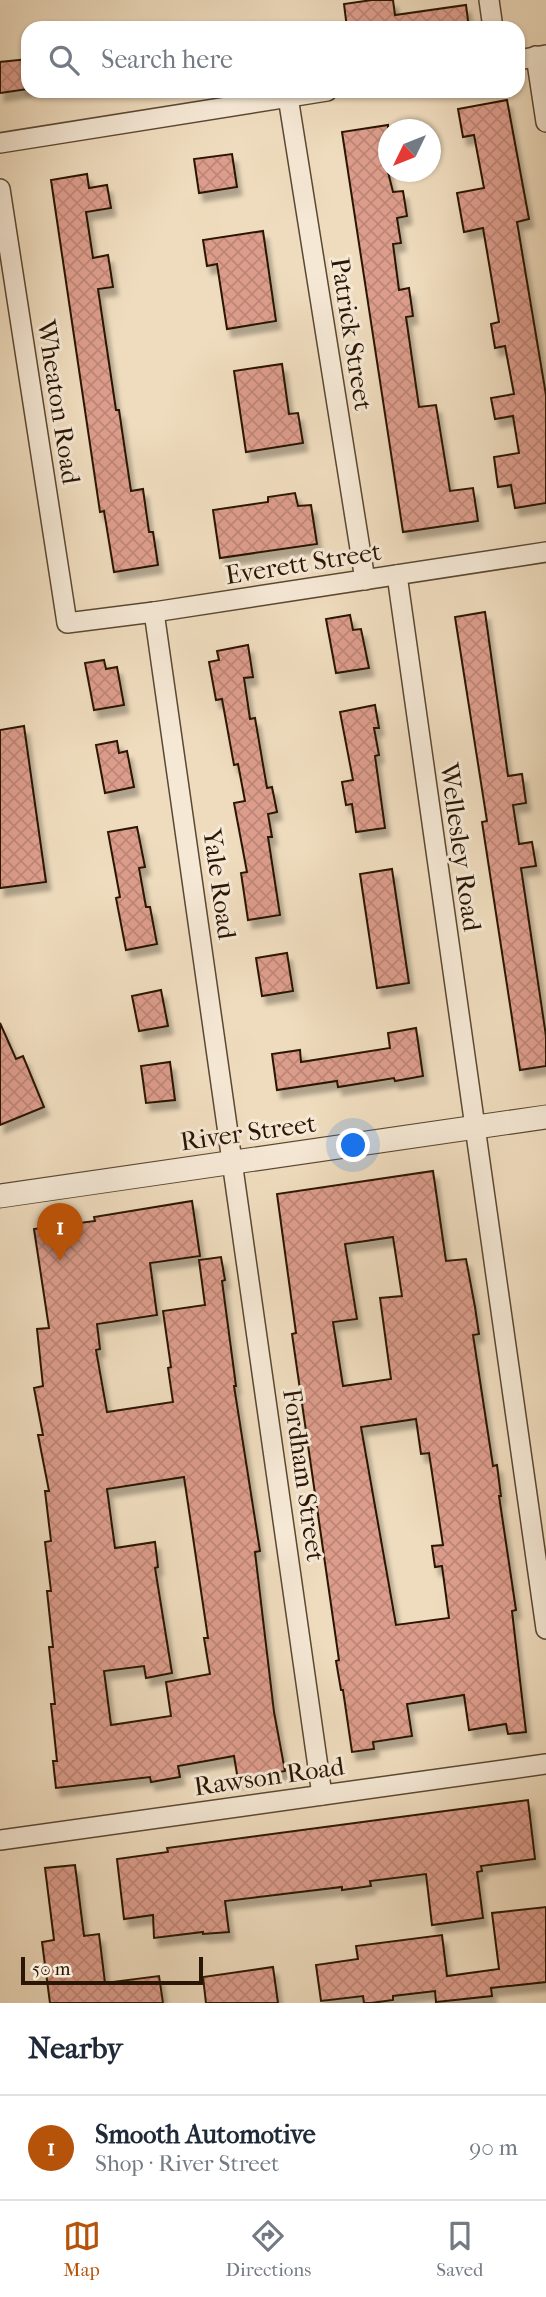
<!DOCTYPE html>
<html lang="en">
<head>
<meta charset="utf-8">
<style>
  :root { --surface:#fff; --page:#f2f2f3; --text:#1f2937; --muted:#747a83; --line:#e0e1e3; --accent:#b45309 }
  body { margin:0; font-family:"IM FELL French Canon",serif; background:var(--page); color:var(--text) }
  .compass { position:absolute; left:378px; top:119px; width:63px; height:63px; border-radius:50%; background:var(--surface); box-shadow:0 2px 5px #0004; rotate:227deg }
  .scale { position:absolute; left:21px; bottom:18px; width:182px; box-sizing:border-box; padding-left:7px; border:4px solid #2a1604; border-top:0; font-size:19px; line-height:24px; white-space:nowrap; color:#2a1604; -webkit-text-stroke:5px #f5e8d5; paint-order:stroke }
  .you { position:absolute; left:354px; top:1146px; width:24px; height:24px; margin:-18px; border:5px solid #fff; border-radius:50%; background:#1a73e8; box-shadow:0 0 0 10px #1a73e833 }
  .badge { display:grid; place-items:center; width:46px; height:46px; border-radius:50%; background:var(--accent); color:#fff; font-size:23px; font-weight:700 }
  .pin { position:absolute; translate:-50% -58px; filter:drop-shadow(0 2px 4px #0008) }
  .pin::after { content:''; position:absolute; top:37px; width:24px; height:21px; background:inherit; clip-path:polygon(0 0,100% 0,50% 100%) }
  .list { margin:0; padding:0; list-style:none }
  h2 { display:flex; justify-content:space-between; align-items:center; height:91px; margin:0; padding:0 28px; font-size:30px }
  h2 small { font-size:23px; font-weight:400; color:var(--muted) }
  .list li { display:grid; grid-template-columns:46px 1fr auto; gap:21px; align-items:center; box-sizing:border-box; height:105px; padding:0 28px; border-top:2px solid var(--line) }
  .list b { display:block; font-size:26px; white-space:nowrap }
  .list p { margin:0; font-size:23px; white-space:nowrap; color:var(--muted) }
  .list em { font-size:23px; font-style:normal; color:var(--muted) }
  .icon { flex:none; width:38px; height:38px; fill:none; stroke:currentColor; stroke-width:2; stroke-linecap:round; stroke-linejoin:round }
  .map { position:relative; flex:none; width:546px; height:2003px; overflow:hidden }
  .search { position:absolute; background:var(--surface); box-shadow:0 2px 5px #0004; left:21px; right:21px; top:21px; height:77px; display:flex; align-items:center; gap:18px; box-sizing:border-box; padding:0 24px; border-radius:21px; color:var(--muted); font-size:26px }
  .sheet { height:196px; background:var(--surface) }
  nav { display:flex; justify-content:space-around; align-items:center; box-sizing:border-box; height:98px; border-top:2px solid var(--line); background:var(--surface); font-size:19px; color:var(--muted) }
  nav a { display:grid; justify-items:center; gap:4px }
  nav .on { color:var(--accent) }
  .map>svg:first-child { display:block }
</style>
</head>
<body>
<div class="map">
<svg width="546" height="2003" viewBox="0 0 546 2003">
  <defs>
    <pattern id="building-cross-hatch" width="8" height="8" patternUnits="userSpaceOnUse" patternTransform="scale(1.75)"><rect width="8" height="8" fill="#dd9d8c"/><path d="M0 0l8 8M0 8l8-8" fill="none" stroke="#be8677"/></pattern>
    <filter id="shadow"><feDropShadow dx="4.5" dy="8" stdDeviation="2" flood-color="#0004"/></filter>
  </defs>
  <rect width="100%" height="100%" fill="#efdcbe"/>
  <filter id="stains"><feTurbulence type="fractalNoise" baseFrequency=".00286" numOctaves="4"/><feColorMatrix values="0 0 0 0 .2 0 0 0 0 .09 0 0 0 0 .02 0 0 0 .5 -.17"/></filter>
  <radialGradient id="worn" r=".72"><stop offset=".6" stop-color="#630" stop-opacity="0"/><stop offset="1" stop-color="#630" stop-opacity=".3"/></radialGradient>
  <g fill="url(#building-cross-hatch)" stroke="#2a1604" stroke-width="2" fill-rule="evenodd" filter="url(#shadow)">
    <polygon points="372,0 393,0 395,15 466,5 469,28 347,28 344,4"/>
    <polygon points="28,59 28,89 0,93 0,62"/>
    <polygon points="507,100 529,219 517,222 546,395 546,503 515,508 511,485 498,487 494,457 519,453 513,416 495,419 491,398 514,394 505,346 495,348 491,324 499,322 483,228 464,232 457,193 484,188 474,135 463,137 458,109"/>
    <polygon points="388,125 388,172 393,192 403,191 407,216 397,218 401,243 393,244 399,290 409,288 413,316 406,317 419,407 436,405 450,491 473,488 478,521 403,532 342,132"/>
    <polygon points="232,154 237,187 199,193 194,159"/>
    <polygon points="87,174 89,188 107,185 111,208 86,212 93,258 108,255 113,287 98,289 116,410 119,410 131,491 143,489 149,532 153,532 158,565 114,572 104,511 100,512 51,180"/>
    <polygon points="263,231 276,321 227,329 217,264 207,266 203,240"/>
    <polygon points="282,364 289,414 298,413 303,443 246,452 234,371"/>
    <polygon points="295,493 298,506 311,505 317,544 220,558 213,510 268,502 268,497"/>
    <polygon points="485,612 508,776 522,774 526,803 513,805 519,844 532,842 536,866 521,868 546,1036 546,1066 520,1070 482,822 487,821 455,617"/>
    <polygon points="350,615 353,630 361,629 369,668 336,673 326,619"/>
    <polygon points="248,645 253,677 244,678 250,719 255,718 267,788 272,787 277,812 268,814 272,837 268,837 280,915 248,920 241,873 247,872 234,803 245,801 238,764 234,765 222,699 216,700 209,662 219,660 217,651"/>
    <polygon points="104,660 106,669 117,667 124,705 94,710 85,663"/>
    <polygon points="375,705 379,728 374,728 379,755 375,756 385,828 356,832 352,804 346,805 342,782 353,780 340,712"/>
    <polygon points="24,726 46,882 0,888 0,730"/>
    <polygon points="117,741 119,753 127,751 134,787 105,793 96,745"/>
    <polygon points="137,827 145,867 139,868 146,907 150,907 157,944 126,950 116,898 120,897 108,832"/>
    <polygon points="392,869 409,983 377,988 360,874"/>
    <polygon points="287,953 293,991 262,996 256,958"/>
    <polygon points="161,990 168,1026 139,1031 132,996"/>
    <polygon points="0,1023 16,1059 23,1056 44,1107 0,1125"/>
    <polygon points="416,1028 423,1076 395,1081 394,1078 338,1087 337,1081 277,1090 272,1054 300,1050 301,1062 390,1048 388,1033"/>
    <polygon points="170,1062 175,1100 146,1103 141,1066"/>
    <path d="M433,1171L446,1261L466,1259L475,1307L479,1334L473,1335L493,1466L497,1465L501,1496H499L516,1610L512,1611L526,1732L508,1734L506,1724L469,1730L464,1695L407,1704L412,1736L373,1742L374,1749L352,1752L343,1690H341L336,1661L339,1660L292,1334L296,1333L277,1194ZM393,1237L402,1296L380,1298L391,1379L343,1386L333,1322L357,1319L345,1244ZM416,1419L421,1454L429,1453L443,1545L432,1546L435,1567L442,1566L449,1618L396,1625L361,1427Z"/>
    <path d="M192,1201L200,1256L150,1263L157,1315L97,1324L100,1349L96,1350L107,1412L173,1402L168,1368L171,1367L163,1311L205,1305L199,1260L221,1257L225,1280L222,1281L236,1386H234L260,1551L255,1552L274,1712L285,1771L238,1780L234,1756L178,1766L180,1777L151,1782L150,1777L56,1788L53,1761H57L51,1704H55L49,1647H53L47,1591H51L45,1542L51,1541L45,1491H49L38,1435H43L34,1388L43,1386L37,1329L49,1328L34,1229L95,1221L94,1217ZM184,1477L208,1638H204L210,1674L166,1682L171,1716L111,1725L104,1671L144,1666L146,1678L172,1673L155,1568L158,1567L155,1542L115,1548L107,1489Z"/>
    <polygon points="528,1800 535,1859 481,1866 482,1871 477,1872 483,1918 432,1925 426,1874 370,1881 371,1886 342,1890 342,1887 225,1901 229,1932 203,1934 203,1932 154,1938 153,1915 124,1919 117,1859 168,1852 167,1848"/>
    <polygon points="75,1865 84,1936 99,1934 105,1983 159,1976 163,2003 50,2003 42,1942 54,1940 45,1868"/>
    <polygon points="546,1907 546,1982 491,1988 492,1996 436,2002 435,1991 393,1996 393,2000 371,2003 364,2003 363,1996 321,2001 316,1965 358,1959 356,1946 442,1935 447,1976 499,1969 492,1913"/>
    <polygon points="273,1967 278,2003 206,2003 203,1977"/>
  </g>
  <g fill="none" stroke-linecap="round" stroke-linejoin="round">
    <g stroke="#5b4832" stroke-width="22">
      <g id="minor">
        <polyline points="489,0 493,28"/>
        <polyline points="536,56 546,122"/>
        <polyline points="518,60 546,55"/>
        <polyline points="288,97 365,580"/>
        <polyline points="0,143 327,91"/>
        <polyline points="0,189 67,623 154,612 546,552"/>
        <polyline points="397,575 546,1629"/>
        <polyline points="154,612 322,1795"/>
        <polyline points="0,1840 546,1764"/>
      </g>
    </g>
    <g stroke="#5b4832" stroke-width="25">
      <polyline id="tertiary" points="0,1196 546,1117"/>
    </g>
    <use href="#minor" stroke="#f5e8d5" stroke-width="19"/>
    <use href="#tertiary" stroke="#f5e8d5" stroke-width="23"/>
  </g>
  <g text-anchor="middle" stroke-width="6" stroke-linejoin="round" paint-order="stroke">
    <g font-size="26" fill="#2a1604" stroke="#f5e8d5">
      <text transform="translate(352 334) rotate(81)" y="9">Patrick Street</text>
      <text transform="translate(59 402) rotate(81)" y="9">Wheaton Road</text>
      <text transform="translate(303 563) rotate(-9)" y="9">Everett Street</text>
      <text transform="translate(461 847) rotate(82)" y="9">Wellesley Road</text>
      <text transform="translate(220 884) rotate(82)" y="9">Yale Road</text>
      <text transform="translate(248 1132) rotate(-8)" y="9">River Street</text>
      <text transform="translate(304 1475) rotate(82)" y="9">Fordham Street</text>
      <text transform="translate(269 1776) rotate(-8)" y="9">Rawson Road</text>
    </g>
  </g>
  <rect width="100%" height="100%" filter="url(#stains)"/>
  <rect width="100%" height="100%" fill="url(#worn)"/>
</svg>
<svg class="compass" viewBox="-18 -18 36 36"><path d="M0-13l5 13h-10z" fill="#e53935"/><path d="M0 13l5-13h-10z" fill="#747a83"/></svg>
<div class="scale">50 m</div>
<div class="you"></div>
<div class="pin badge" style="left:60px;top:1261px">1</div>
<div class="search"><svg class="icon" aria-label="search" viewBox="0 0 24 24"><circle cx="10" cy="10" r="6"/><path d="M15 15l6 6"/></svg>Search here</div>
</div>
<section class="sheet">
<h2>Nearby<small></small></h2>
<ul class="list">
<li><span class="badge">1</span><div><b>Smooth Automotive</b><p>Shop · River Street</p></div><em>90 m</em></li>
</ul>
</section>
<nav>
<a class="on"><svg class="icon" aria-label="map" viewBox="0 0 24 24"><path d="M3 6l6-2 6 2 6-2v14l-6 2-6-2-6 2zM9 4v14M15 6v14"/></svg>Map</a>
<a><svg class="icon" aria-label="directions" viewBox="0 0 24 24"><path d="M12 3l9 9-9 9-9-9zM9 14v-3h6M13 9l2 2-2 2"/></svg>Directions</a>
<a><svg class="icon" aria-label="saved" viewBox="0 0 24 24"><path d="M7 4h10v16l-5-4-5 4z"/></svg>Saved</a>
</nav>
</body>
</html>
